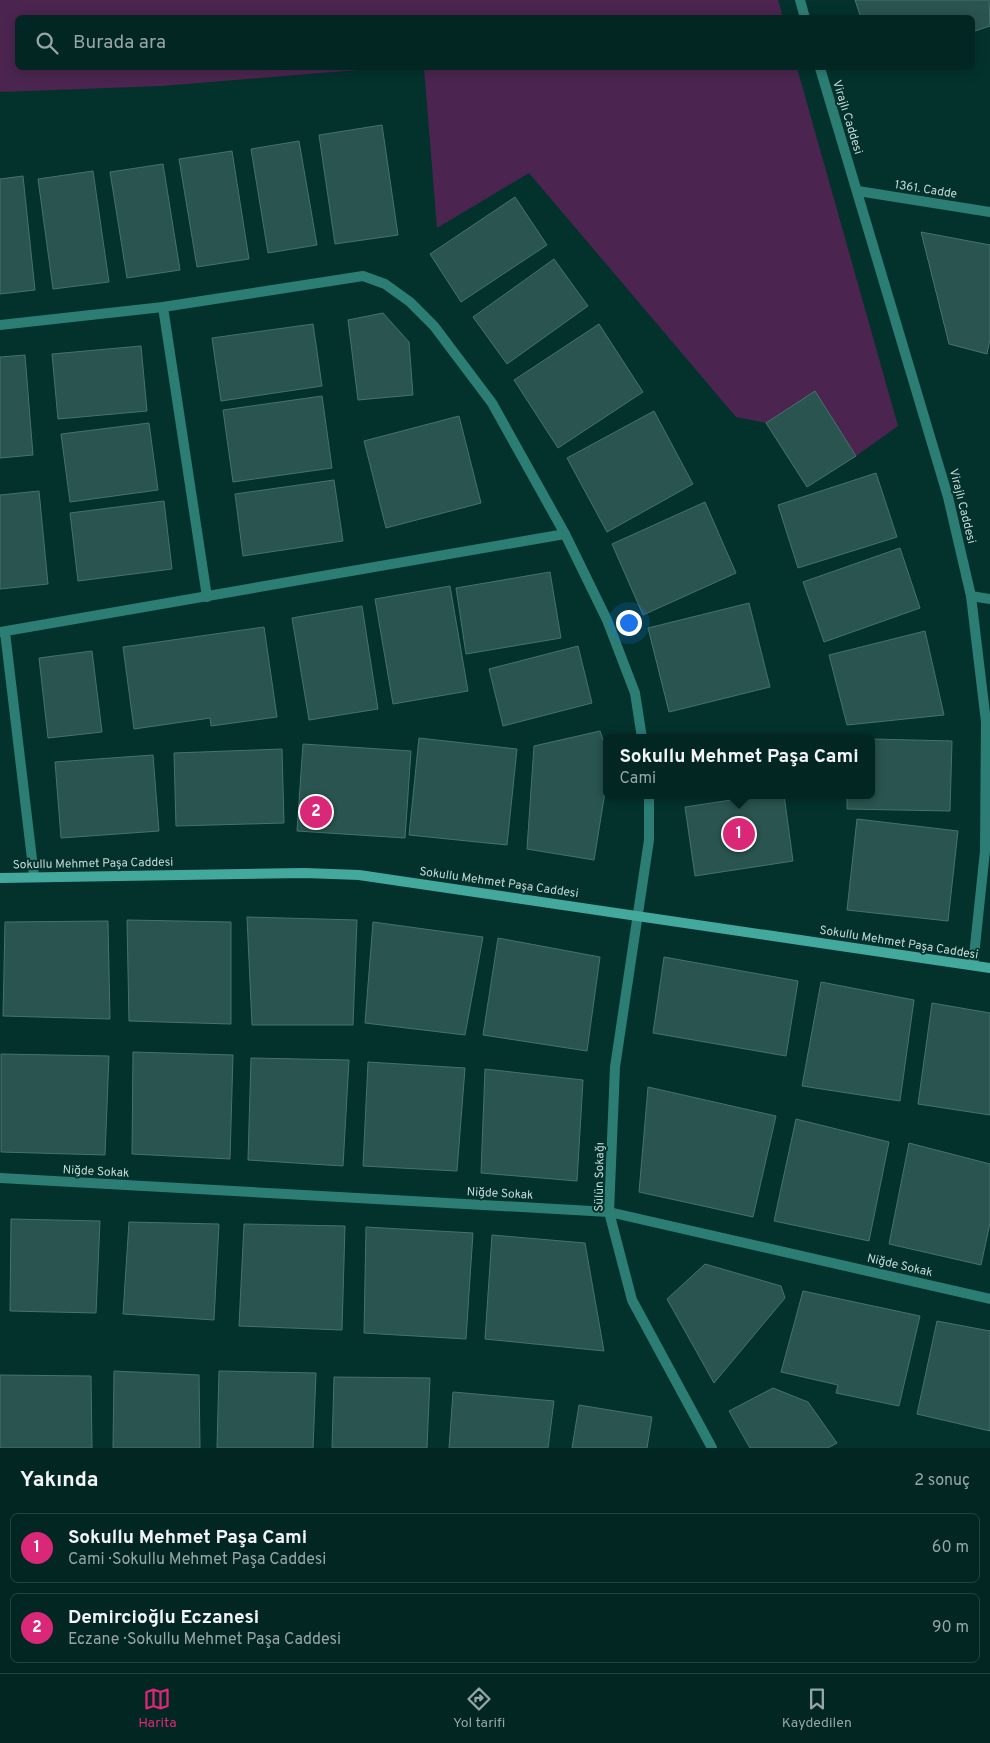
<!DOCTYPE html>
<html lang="tr">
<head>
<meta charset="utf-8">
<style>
  :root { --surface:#022622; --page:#10322f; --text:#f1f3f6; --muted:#96a5a5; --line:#234340; --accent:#db2777 }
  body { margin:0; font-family:Overpass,sans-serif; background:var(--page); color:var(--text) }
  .you { position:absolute; left:628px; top:622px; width:18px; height:18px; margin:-12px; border:4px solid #fff; border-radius:50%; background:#1a73e8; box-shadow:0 0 0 8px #1a73e833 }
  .badge { display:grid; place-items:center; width:32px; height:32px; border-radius:50%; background:var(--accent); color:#fff; font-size:16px; font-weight:700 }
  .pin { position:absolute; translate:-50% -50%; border:2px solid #fff; box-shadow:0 1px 5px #0006 }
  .popup { position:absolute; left:603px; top:734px; width:272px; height:65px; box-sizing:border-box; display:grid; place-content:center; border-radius:8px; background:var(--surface); filter:drop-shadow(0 1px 4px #0005); font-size:16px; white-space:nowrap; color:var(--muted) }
  .popup b { font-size:19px; color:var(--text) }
  .popup::after { content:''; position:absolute; left:50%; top:100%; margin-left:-10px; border:10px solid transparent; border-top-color:var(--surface) }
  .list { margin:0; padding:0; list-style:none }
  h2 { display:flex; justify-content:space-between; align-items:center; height:65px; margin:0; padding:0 20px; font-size:21px }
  h2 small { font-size:16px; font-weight:400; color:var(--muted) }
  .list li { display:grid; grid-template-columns:32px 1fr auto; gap:15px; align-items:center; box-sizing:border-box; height:70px; margin:0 10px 10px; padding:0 10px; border:1px solid var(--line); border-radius:8px }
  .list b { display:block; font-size:19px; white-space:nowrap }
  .list p { margin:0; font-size:16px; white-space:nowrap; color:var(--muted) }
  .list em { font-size:16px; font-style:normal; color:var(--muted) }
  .icon { flex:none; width:28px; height:28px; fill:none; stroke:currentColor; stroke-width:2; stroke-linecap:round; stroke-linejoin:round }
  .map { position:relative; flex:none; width:990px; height:1448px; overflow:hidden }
  .search { position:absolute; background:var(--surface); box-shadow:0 2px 12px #0003; left:15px; right:15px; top:15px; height:55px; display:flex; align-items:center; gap:12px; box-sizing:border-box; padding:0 18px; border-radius:8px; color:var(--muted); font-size:19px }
  .sheet { height:225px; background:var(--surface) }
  nav { display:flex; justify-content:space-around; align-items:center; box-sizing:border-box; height:70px; border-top:1px solid var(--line); background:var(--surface); font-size:14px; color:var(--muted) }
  nav a { display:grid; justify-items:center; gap:2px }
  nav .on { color:var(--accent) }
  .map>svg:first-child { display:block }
</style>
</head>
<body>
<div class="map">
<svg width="990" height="1448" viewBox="0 0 990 1448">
  <rect width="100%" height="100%" fill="#03322d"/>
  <g fill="#4b254f">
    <polygon points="0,0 778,0 783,17 18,18 18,68 382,68 162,86 0,92"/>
    <polygon points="424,68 797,68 898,426 856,456 815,392 766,423 736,417 529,173 437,228"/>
  </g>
  <g fill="#2a544f" stroke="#47726c">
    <polygon points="855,0 989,0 990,26 972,32 972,18 861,18"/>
    <polygon points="382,125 398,235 335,244 319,135"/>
    <polygon points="299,141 317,245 268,253 251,149"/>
    <polygon points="232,151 249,259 197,267 179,159"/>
    <polygon points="163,164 180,270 127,278 110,172"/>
    <polygon points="93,171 109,282 53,289 38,179"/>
    <polygon points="23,176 35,290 0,294 0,179"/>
    <polygon points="515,197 547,245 461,302 430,254"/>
    <polygon points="921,232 990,245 990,339 987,354 949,344"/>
    <polygon points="554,259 588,306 507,364 473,317"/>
    <polygon points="383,313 409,342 413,395 358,400 348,320"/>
    <polygon points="313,324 322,386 221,401 212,338"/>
    <polygon points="599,324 643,392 558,448 514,380"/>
    <polygon points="141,346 147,411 58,419 52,354"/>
    <polygon points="25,355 33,455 0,458 0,357"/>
    <polygon points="815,391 856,456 807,487 766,423"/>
    <polygon points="322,396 332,468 233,482 223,410"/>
    <polygon points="654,411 693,484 607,532 567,458"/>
    <polygon points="459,416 481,503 386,528 364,441"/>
    <polygon points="149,423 158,490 70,502 61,434"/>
    <polygon points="876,473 897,537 798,568 778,505"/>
    <polygon points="334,480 343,541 243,556 235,494"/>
    <polygon points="39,491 48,584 0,589 0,495"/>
    <polygon points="164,501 172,569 78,581 70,513"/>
    <polygon points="705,502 736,573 643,615 612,544"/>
    <polygon points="900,548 920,608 824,642 803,582"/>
    <polygon points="550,572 561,638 466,654 456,588"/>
    <polygon points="450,586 468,691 393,704 375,599"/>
    <polygon points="749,603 770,687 669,712 648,628"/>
    <polygon points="362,606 378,709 309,720 292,618"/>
    <polygon points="264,627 277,717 211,726 210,718 134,729 123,647"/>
    <polygon points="925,631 944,715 847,725 829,655"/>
    <polygon points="578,646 592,703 503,726 489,669"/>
    <polygon points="92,651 102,732 48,738 39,658"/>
    <polygon points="600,731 606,749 606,786 594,860 527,849 534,746"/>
    <polygon points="419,738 517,749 507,845 409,835"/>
    <polygon points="872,739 952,741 950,811 847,809 847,795 872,795"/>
    <polygon points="303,744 411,751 405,838 297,831"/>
    <polygon points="282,749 284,823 176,826 174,753"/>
    <polygon points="153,755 159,831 61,838 55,762"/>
    <polygon points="764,795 784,795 793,861 695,876 685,807"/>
    <polygon points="857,819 958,831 948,921 847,910"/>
    <polygon points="247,917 357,920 353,1025 252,1025"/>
    <polygon points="127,920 231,922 231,1024 129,1021"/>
    <polygon points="108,921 110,1019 3,1016 5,922"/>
    <polygon points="373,922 483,937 465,1035 365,1023"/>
    <polygon points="498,938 600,957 587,1051 483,1035"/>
    <polygon points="664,957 798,981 786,1056 653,1033"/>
    <polygon points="821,982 914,1000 900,1101 802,1086"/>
    <polygon points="932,1003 990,1013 990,1115 918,1104"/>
    <polygon points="133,1052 233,1055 230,1159 132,1154"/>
    <polygon points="1,1054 109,1056 105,1155 1,1152"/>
    <polygon points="251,1058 349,1060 343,1166 248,1160"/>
    <polygon points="368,1062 465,1068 457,1171 363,1166"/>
    <polygon points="485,1069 583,1080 577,1181 481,1173"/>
    <polygon points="648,1087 776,1116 753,1217 639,1192"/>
    <polygon points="796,1119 889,1142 869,1241 774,1221"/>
    <polygon points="909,1143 990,1164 990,1223 981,1265 889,1244"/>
    <polygon points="11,1219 100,1221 96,1313 10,1311"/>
    <polygon points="129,1222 219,1224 214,1320 123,1314"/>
    <polygon points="244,1224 345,1226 342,1330 239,1326"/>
    <polygon points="366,1227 473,1233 466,1339 364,1333"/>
    <polygon points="492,1235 585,1243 604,1351 485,1339"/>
    <polygon points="705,1264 781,1286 785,1298 714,1383 667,1299"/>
    <polygon points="803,1291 920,1316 899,1406 836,1393 838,1385 781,1372"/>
    <polygon points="937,1321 990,1331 990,1431 917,1414"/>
    <polygon points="114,1371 199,1375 200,1448 113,1448"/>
    <polygon points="219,1371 316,1373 313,1448 217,1448"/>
    <polygon points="0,1375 91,1376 92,1448 0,1448"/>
    <polygon points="334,1377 430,1378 427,1448 332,1448"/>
    <polygon points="773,1388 808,1402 837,1443 828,1448 750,1448 729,1411"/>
    <polygon points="453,1392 554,1401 548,1448 449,1448"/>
    <polygon points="579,1405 652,1417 647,1448 572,1448"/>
  </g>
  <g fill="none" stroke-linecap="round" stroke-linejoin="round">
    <g stroke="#2c7e75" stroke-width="10">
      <polyline points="800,0 805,18"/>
      <polyline points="820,68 948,497 971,596 986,722 985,851 973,965"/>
      <polyline points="858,191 990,212"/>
      <polyline points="163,307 207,597"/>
      <polyline points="0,325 163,307 363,276 385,284 410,302 434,326 492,403 565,534 607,620 635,693 642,738"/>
      <polyline points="971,596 990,599"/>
      <polyline points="0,632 565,534"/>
      <polyline points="5,632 34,876"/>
      <polyline points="649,795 649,840 615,1067 609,1212 632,1300 712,1448"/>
      <polyline points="0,1178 609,1212 990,1299"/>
    </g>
    <polyline stroke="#43a99d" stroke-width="10" points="0,878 305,873 359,875 990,968"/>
  </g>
  <g text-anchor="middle" stroke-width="4" stroke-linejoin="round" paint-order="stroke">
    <g font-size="12" fill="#c4dad7" stroke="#03322d">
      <text transform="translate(848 117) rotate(73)" y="4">Virajlı Caddesi</text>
      <text transform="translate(926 189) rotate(9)" y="4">1361. Cadde</text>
      <text transform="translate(963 506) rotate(76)" y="4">Virajlı Caddesi</text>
      <text transform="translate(93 863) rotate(-1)" y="4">Sokullu Mehmet Paşa Caddesi</text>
      <text transform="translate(499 882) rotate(8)" y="4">Sokullu Mehmet Paşa Caddesi</text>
      <text transform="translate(899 942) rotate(9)" y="4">Sokullu Mehmet Paşa Caddesi</text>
      <text transform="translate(96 1171) rotate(3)" y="4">Niğde Sokak</text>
      <text transform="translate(599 1177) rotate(-89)" y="4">Sülün Sokağı</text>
      <text transform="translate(500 1193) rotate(3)" y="4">Niğde Sokak</text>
      <text transform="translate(900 1265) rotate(13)" y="4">Niğde Sokak</text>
    </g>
  </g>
</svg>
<div class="you"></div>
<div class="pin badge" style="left:739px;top:834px">1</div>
<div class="popup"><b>Sokullu Mehmet Paşa Cami</b>Cami</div>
<div class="pin badge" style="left:316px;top:812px">2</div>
<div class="search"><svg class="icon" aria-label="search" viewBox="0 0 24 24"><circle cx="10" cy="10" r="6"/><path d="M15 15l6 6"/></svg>Burada ara</div>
</div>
<section class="sheet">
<h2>Yakında<small>2 sonuç</small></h2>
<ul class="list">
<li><span class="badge">1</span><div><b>Sokullu Mehmet Paşa Cami</b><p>Cami · Sokullu Mehmet Paşa Caddesi</p></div><em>60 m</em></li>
<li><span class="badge">2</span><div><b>Demircioğlu Eczanesi</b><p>Eczane · Sokullu Mehmet Paşa Caddesi</p></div><em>90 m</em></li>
</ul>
</section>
<nav>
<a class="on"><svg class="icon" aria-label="map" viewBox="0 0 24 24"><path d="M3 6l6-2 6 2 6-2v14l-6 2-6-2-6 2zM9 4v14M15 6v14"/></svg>Harita</a>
<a><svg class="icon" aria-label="directions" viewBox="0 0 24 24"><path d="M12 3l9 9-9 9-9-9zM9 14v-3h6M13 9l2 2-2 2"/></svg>Yol tarifi</a>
<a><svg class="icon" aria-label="saved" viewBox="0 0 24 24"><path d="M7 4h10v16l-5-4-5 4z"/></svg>Kaydedilen</a>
</nav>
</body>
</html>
